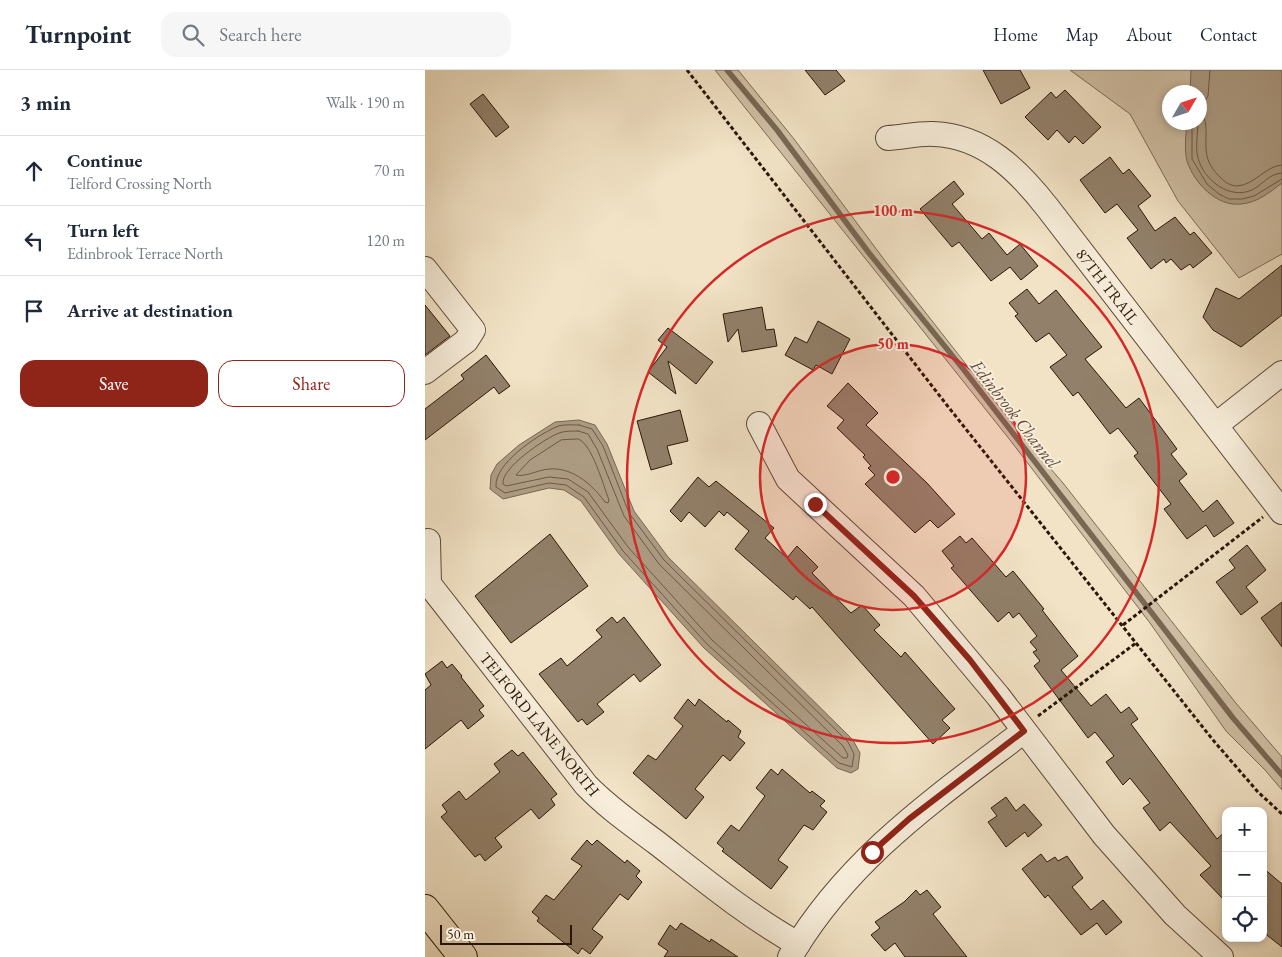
<!DOCTYPE html>
<html lang="en">
<head>
<meta charset="utf-8">
<style>
  :root { --surface:#fff; --page:#f6f6f7; --text:#1f2937; --muted:#747a83; --line:#e0e1e3; --accent:#8f2418 }
  body { margin:0; font-family:"EB Garamond",serif; background:var(--page); color:var(--text) }
  .controls { position:absolute; right:15px; bottom:15px; display:grid; overflow:hidden; border-radius:10px; box-shadow:0 2px 8px #0003 }
  .controls button { width:45px; height:45px; display:grid; place-items:center; padding:0; border:0; border-bottom:1px solid var(--line); background:var(--surface); color:var(--text); font:25px sans-serif }
  .compass { position:absolute; left:737px; top:15px; width:45px; height:45px; border-radius:50%; background:var(--surface); box-shadow:0 2px 8px #0003; rotate:51deg }
  .scale { position:absolute; left:15px; bottom:12px; width:132px; box-sizing:border-box; padding-left:5px; border:2px solid #2a1507; border-top:0; font-size:14px; line-height:18px; white-space:nowrap; color:#2a1507; -webkit-text-stroke:4px #f7edda; paint-order:stroke }
  .stop { position:absolute; width:15px; height:15px; margin:-11px; border:4px solid #8f2418; border-radius:50%; background:#fff }
  .stop.end { background:#8f2418; border-color:#fff; box-shadow:0 1px 5px #0008 }
  .list { margin:0; padding:0; list-style:none }
  h2 { display:flex; justify-content:space-between; align-items:center; height:65px; margin:0; padding:0 20px; font-size:21px }
  h2 small { font-size:16px; font-weight:400; color:var(--muted) }
  .list li { display:grid; grid-template-columns:32px 1fr auto; gap:15px; align-items:center; box-sizing:border-box; height:70px; padding:0 20px; border-top:1px solid var(--line) }
  .list b { display:block; font-size:19px; white-space:nowrap }
  .list p { margin:0; font-size:16px; white-space:nowrap; color:var(--muted) }
  .list em { font-size:16px; font-style:normal; color:var(--muted) }
  .actions { display:flex; gap:10px; padding:15px 20px }
  .actions a { flex:1; padding:11px 0; border:1px solid var(--accent); border-radius:15px; text-align:center; font-size:18px; color:var(--accent) }
  .actions .main { background:var(--accent); color:#fff }
  .icon { flex:none; width:28px; height:28px; fill:none; stroke:currentColor; stroke-width:2; stroke-linecap:round; stroke-linejoin:round }
  .map { position:relative; flex:none; width:857px; height:887px; overflow:hidden }
  header { display:flex; align-items:center; gap:30px; box-sizing:border-box; height:70px; padding:0 25px; background:var(--surface); border-bottom:1px solid var(--line) }
  header strong { font-size:24px }
  nav { display:flex; gap:28px; margin-inline-start:auto; font-size:18px }
  .search { width:350px; height:45px; background:var(--page); display:flex; align-items:center; gap:12px; box-sizing:border-box; padding:0 18px; border-radius:15px; color:var(--muted); font-size:19px }
  main { display:flex }
  aside { flex:1; background:var(--surface) }
  .map>svg:first-child { display:block }
</style>
</head>
<body>
<header>
<strong>Turnpoint</strong>
<div class="search"><svg class="icon" aria-label="search" viewBox="0 0 24 24"><circle cx="10" cy="10" r="6"/><path d="M15 15l6 6"/></svg>Search here</div>
<nav><a>Home</a><a>Map</a><a>About</a><a>Contact</a></nav>
</header>
<main>
<aside>
<h2>3 min<small>Walk · 190 m</small></h2>
<ul class="list">
<li><svg class="icon" aria-label="ahead" viewBox="0 0 24 24"><path d="M12 20V5M6 11l6-6 6 6"/></svg><div><b>Continue</b><p>Telford Crossing North</p></div><em>70 m</em></li>
<li><svg class="icon" aria-label="left" viewBox="0 0 24 24"><path d="M17 20v-9H6M10 6l-5 5 5 5"/></svg><div><b>Turn left</b><p>Edinbrook Terrace North</p></div><em>120 m</em></li>
<li><svg class="icon" aria-label="arrive" viewBox="0 0 24 24"><path d="M6 21V4h12l-3 4 3 4H6"/></svg><div><b>Arrive at destination</b></div></li>
</ul>
<div class="actions"><a class="main">Save</a><a>Share</a></div>
</aside>
<div class="map">
<svg width="857" height="887" viewBox="0 0 857 887">
  <rect width="100%" height="100%" fill="#f2e3c6"/>
  <filter id="stains"><feTurbulence type="fractalNoise" baseFrequency=".004" numOctaves="4"/><feColorMatrix values="0 0 0 0 .2 0 0 0 0 .09 0 0 0 0 .02 0 0 0 .5 -.17"/></filter>
  <radialGradient id="worn" r=".72"><stop offset=".6" stop-color="#630" stop-opacity="0"/><stop offset="1" stop-color="#630" stop-opacity=".3"/></radialGradient>
  <g fill="#d0c0a6" stroke="#7d6a56" fill-rule="evenodd">
    <polygon points="290,0 313,0 369,69 464,196 598,367 638,413 810,632 857,687 857,720 840,700 801,661 725,553 585,370"/>
    <path d="M645,0H857V184L814,208L753,131L705,44ZM744,22H774V52H744Z"/>
  </g>
  <g fill="#ae9d85" stroke="#796753">
    <path d="M766,0H857V113C845,122 832,133 816,134C792,137 769,113 762,91C759,80 761,64 762,53L774,52V22H765Z"/>
    <polygon points="154,350 170,355 182,374 209,441 243,487 428,670 435,683 433,699 426,703 412,698 279,578 194,484 156,431 139,420 124,418 78,429 65,419 66,405 72,394 94,375 130,352"/>
  </g>
  <g fill="none" stroke-linecap="round" stroke-linejoin="round">
    <g stroke="#6c5946" stroke-width="1">
      <path d="M785,0L783,26L775,39C790,62 769,83 795,107C800,112 805,116 812,116C830,115 840,96 857,95"/>
      <polyline points="767,52 767,89 782,114 794,124 804,129 817,129 829,126 857,109"/>
      <path d="M773,52C773,63 770,77 773,88C779,110 804,130 827,120C837,115 845,103 857,103"/>
      <path d="M154,355L167,359L178,376L204,443L239,490L423,672L429,684L427,697L414,693L282,574L198,481L159,427L141,415L124,413L80,423L71,417C69,394 111,366 131,357C137,354 147,355 154,355Z"/>
      <path d="M153,361L163,364L172,379L199,446L234,494L418,676L423,685L422,688H418L287,570L203,477L163,422L143,409L124,407L81,416L78,414C76,398 119,369 134,363C139,361 147,361 153,361Z"/>
      <path d="M153,369C167,373 178,415 184,430L183,433L180,432C166,413 144,394 118,400C109,402 99,407 91,405L105,390L136,370Z"/>
    </g>
    <polyline stroke="#796753" stroke-width="5.5" points="302,0 352,60 444,183 539,300 808,648 857,705"/>
  </g>
  <g fill="#92806a" stroke="#2a1507">
    <polygon points="380,0 411,0 420,11 400,25"/>
    <polygon points="558,0 595,0 605,18 576,34"/>
    <polygon points="640,20 676,57 658,74 650,66 644,73 632,60 623,70 600,47 626,22 631,28"/>
    <polygon points="58,24 84,57 71,67 45,34"/>
    <polygon points="685,87 698,104 704,99 726,126 713,136 730,161 750,147 765,165 769,162 787,183 768,198 765,194 756,200 746,189 741,193 739,189 726,199 702,168 713,160 692,134 680,143 655,110"/>
    <polygon points="529,111 539,124 527,134 557,169 564,163 582,185 595,174 613,196 596,210 585,197 566,211 534,172 527,177 495,139"/>
    <polygon points="857,195 857,245 816,277 788,260 778,247 791,218 814,229"/>
    <polygon points="602,219 614,234 631,220 677,277 660,289 701,338 714,328 752,379 746,384 762,404 754,411 778,442 792,430 809,453 789,467 781,455 762,469 739,439 746,434 709,386 713,383 693,358 685,364 653,322 648,326 625,297 642,285 624,263 611,272 590,246 593,244 584,233"/>
    <polygon points="0,235 25,266 0,285"/>
    <polygon points="337,237 341,260 349,259 352,276 317,282 313,259 303,272 298,244"/>
    <polygon points="393,251 425,269 407,304 391,295 388,300 360,285 370,267 382,273"/>
    <polygon points="243,258 288,292 271,314 243,291 251,324 223,302 242,277 233,270"/>
    <polygon points="61,285 85,316 74,324 69,317 0,370 0,339 39,309 36,305"/>
    <polygon points="423,313 453,343 441,355 502,413 530,444 513,458 505,450 490,463 440,414 450,405 443,398 446,396 438,387 440,385 412,358 419,350 402,336"/>
    <polygon points="255,340 263,371 242,376 247,394 226,400 212,351"/>
    <polygon points="273,407 284,417 291,411 349,458 340,468 362,488 372,476 393,497 387,503 426,543 437,535 455,555 449,560 476,587 480,582 530,639 517,650 525,658 508,674 387,537 385,539 371,526 368,530 310,479 324,461 302,442 299,446 294,441 280,457 264,442 256,452 245,441"/>
    <polygon points="125,464 163,516 86,573 50,526"/>
    <polygon points="535,466 541,473 547,468 581,507 588,501 619,539 617,540 653,586 636,600 666,636 681,624 696,643 704,637 713,649 706,654 792,769 801,761 801,832 775,805 786,796 745,752 735,761 718,738 725,733 705,708 698,715 681,692 689,686 670,662 663,668 609,596 615,591 608,582 612,580 605,572 612,566 594,543 588,548 584,542 573,552 526,498 529,496 517,481"/>
    <polygon points="822,475 841,500 821,517 833,532 816,545 791,512 810,498 804,490"/>
    <polygon points="857,532 857,577 836,548"/>
    <polygon points="187,547 192,553 199,547 236,595 215,612 209,604 172,634 179,642 162,655 157,649 153,652 114,604 136,588 142,596 177,567 171,560"/>
    <polygon points="17,591 22,598 27,594 37,606 36,607 59,636 54,640 59,646 43,659 36,650 0,679 0,620 6,615 0,604"/>
    <polygon points="263,629 270,636 274,629 302,652 303,650 316,661 313,667 320,673 305,691 298,685 270,719 279,727 261,749 208,703 223,685 231,690 258,656 249,648"/>
    <polygon points="87,680 93,686 98,682 132,724 126,729 130,735 114,749 106,739 70,768 77,777 60,791 55,784 50,787 16,747 22,742 17,735 34,721 41,730 75,702 69,694"/>
    <polygon points="346,699 353,705 357,699 385,723 387,721 400,731 395,736 402,742 388,760 379,755 353,790 363,797 346,819 297,781 299,779 292,773 306,755 314,761 340,726 331,718"/>
    <polygon points="581,727 591,741 599,734 617,755 603,767 600,762 581,777 563,752 572,746 566,738"/>
    <polygon points="162,770 167,775 172,770 200,793 202,790 215,801 211,806 217,812 203,830 195,824 167,859 178,867 165,884 157,878 153,884 112,851 114,848 107,842 121,825 129,830 157,796 146,789"/>
    <polygon points="616,784 622,792 630,787 633,791 642,786 658,808 647,817 666,840 678,830 697,852 681,865 672,853 656,865 623,825 620,828 597,799"/>
    <polygon points="838,798 857,814 857,877 838,862"/>
    <polygon points="491,820 495,825 502,820 516,837 508,844 542,887 480,887 470,873 460,881 446,865 455,858 450,852 479,832"/>
    <polygon points="256,853 285,872 286,869 313,887 239,887 243,881 233,874 245,855 251,860"/>
  </g>
  <g fill="none" stroke-linecap="round" stroke-linejoin="round">
    <g stroke="#5c4837" stroke-width="26">
      <g id="minor">
        <path d="M463,68C478,67 495,63 509,64C559,66 593,100 622,137L857,442"/>
        <polyline points="0,199 48,260 41,271 0,302"/>
        <polyline points="334,354 363,409 489,526 573,626 679,765 750,845 796,887"/>
        <polyline points="791,355 857,303"/>
        <path d="M3,471L4,514L161,715C182,737 208,755 232,773C278,809 323,846 373,874"/>
        <path d="M365,887C423,788 510,729 599,661"/>
      </g>
    </g>
    <g stroke="#2a1507" stroke-width="30">
      <polyline id="major" points="0,839 38,887"/>
    </g>
    <g stroke="#2a1507" stroke-width="3" stroke-dasharray="4 2.5" stroke-linecap="butt">
      <polyline points="262,0 521,334 788,670 833,722 857,744"/>
      <polyline points="698,555 838,447"/>
      <polyline points="613,646 711,573"/>
    </g>
    <use href="#minor" stroke="#f7edda" stroke-width="24"/>
    <use href="#major" stroke="#f2e3c6" stroke-width="28"/>
  </g>
  <g fill="none" stroke-linecap="round" stroke-linejoin="round">
    <polyline stroke="#8f2418" stroke-width="6" points="390,434 489,526 545,590 599,661 484,749 447,782"/>
  </g>
  <circle cx="468" cy="407" r="133" fill="#d62828" fill-opacity=".12"/>
  <g fill="none" stroke="#d62828" stroke-width="2.5">
    <circle cx="468" cy="407" r="133"/>
    <circle cx="468" cy="407" r="266"/>
  </g>
  <g text-anchor="middle" stroke-width="4" stroke-linejoin="round" paint-order="stroke">
    <g font-size="16" fill="#2a1507" stroke="#f7edda">
      <text transform="translate(683 216) rotate(52)" y="6">87TH TRAIL</text>
      <text transform="translate(115 654) rotate(51)" y="6">TELFORD LANE NORTH</text>
    </g>
    <g font-size="18" font-style="italic" fill="#5f4b39" stroke="#f7edda">
      <text transform="translate(590 344) rotate(52)" y="6">Edinbrook Channel</text>
    </g>
  </g>
  <circle cx="468" cy="407" r="8" fill="#d62828" stroke="#f7edda" stroke-width="2.5"/>
  <g font-size="15" text-anchor="middle" font-weight="bold" fill="#d62828" stroke="#f7edda" stroke-width="4" stroke-linejoin="round" paint-order="stroke">
    <text x="468" y="146">100 m</text>
    <text x="468" y="279">50 m</text>
  </g>
  <rect width="100%" height="100%" filter="url(#stains)"/>
  <rect width="100%" height="100%" fill="url(#worn)"/>
</svg>
<div class="controls">
<button>+</button>
<button>−</button>
<button><svg class="icon" aria-label="locate" viewBox="0 0 24 24"><circle cx="12" cy="12" r="6"/><path d="M12 2v4M12 18v4M2 12h4M18 12h4"/></svg></button>
</div>
<svg class="compass" viewBox="-18 -18 36 36"><path d="M0-13l5 13h-10z" fill="#e53935"/><path d="M0 13l5-13h-10z" fill="#747a83"/></svg>
<div class="scale">50 m</div>
<div class="stop" style="left:447px;top:782px"></div>
<div class="stop end" style="left:390px;top:434px"></div>
</div>
</main>
</body>
</html>
